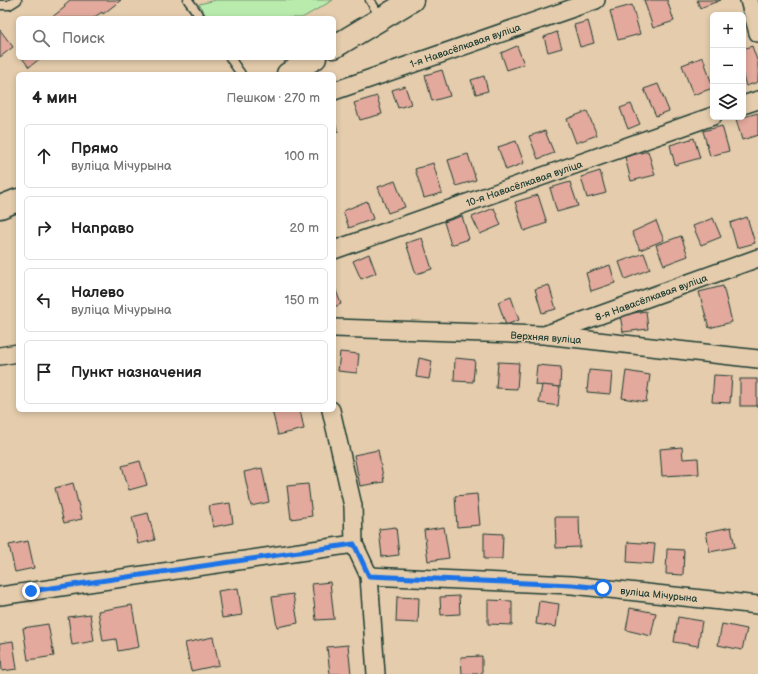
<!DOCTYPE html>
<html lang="ru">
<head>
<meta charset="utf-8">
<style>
  :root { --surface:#fff; --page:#f2f2f2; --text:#222; --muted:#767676; --line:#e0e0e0 }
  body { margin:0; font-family:"Balsamiq Sans",sans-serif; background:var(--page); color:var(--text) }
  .controls { position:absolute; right:12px; top:12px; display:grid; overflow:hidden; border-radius:6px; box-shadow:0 2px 6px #0003 }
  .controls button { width:36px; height:36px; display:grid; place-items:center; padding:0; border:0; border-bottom:1px solid var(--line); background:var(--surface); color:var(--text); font:20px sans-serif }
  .stop { position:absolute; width:12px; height:12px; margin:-9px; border:3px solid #1a73e8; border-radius:50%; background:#fff }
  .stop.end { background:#1a73e8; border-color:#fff; box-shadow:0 1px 4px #0008 }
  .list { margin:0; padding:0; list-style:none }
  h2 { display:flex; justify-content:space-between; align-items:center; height:52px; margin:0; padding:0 16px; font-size:17px }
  h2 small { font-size:13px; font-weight:400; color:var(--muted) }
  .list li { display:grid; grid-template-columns:26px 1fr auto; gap:12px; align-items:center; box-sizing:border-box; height:64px; margin:0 8px 8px; padding:0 8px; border:1px solid var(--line); border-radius:6px }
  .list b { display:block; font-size:15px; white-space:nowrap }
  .list p { margin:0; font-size:13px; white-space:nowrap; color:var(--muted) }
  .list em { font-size:13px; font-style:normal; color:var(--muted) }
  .icon { flex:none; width:22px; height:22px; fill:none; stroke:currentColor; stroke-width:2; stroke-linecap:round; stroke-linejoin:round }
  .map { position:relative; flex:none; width:758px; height:674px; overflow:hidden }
  .search { position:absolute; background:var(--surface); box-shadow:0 2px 6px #0003; left:16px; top:16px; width:320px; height:44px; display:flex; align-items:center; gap:10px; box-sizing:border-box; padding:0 14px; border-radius:6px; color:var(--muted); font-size:15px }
  .panel { position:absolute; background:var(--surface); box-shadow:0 2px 6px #0003; left:16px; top:72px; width:320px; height:340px; border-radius:6px }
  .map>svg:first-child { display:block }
</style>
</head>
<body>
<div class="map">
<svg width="758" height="674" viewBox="0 0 758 674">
  <rect width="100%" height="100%" fill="#e4ccac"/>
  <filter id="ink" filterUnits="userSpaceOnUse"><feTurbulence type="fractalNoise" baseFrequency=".025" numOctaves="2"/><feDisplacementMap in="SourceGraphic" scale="8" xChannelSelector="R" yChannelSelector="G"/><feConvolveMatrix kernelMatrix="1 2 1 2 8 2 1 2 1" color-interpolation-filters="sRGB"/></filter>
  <g filter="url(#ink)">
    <polygon fill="#b8ebac" stroke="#6c9470" points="216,0 333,0 302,18 207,18 199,4"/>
    <g fill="#e2a99c" stroke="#1f3d34">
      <polygon points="70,0 121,0 103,14 102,12 93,18 51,18 65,7 64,5"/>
      <polygon points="644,0 667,0 674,21 653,28"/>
      <polygon points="697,0 721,0 700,8"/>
      <polygon points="632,5 640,34 618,40 610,11"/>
      <polygon points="588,21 594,43 580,47 574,25"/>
      <polygon points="0,30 13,47 0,57"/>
      <polygon points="557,32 562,48 548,52 544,37"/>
      <polygon points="517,46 524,64 507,70 501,53"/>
      <polygon points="752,46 758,63 758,82 746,86 743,76 743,49"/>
      <polygon points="703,57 713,88 693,95 682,65"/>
      <polygon points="22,58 41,58 29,67"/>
      <polygon points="442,70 450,96 432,101 425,75"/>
      <polygon points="484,76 488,91 476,94 471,80"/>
      <polygon points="658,84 669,111 656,116 644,89"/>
      <polygon points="405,86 411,104 398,108 392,90"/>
      <polygon points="377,96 382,114 360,120 354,103"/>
      <polygon points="631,104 640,124 628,129 620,108"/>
      <polygon points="587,111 597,135 576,143 567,119"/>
      <polygon points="758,113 758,135 742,140 736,119"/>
      <polygon points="334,119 338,132 334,134"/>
      <polygon points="722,126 729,151 710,156 703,131"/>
      <polygon points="545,131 554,153 538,159 529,136"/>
      <polygon points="694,138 700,158 675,165 670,145"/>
      <polygon points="516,141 524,163 506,170 498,147"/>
      <polygon points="648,151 655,175 631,181 625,157"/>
      <polygon points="468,154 476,180 456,186 448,160"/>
      <polygon points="433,163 442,193 424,198 415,169"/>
      <polygon points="600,171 606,193 587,198 581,177"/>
      <polygon points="395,181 405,207 388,213 378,187"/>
      <polygon points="570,182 578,206 557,212 550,188"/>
      <polygon points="538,195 547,223 524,231 515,202"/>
      <polygon points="367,201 373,219 349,228 343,211"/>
      <polygon points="494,208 501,225 480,234 472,217"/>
      <polygon points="462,216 469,239 451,245 444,222"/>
      <polygon points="747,217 755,243 737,248 730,223"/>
      <polygon points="713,218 721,237 701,245 693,226"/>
      <polygon points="656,221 664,240 640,250 632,232"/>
      <polygon points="681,236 688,256 664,265 656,245"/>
      <polygon points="422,238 432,269 416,274 406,243"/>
      <polygon points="644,253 650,269 625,279 619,262"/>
      <polygon points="369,254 376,273 361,279 353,261"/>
      <polygon points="610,265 615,283 591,291 586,273"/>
      <polygon points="334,285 341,304 334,307"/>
      <polygon points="549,285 556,309 542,313 535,289"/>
      <polygon points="723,286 732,322 709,328 699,292"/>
      <polygon points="511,297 519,320 506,325 498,302"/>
      <polygon points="646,311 648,329 623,332 620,315"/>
      <polygon points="340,352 359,354 357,373 338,371"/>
      <polygon points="419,358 432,361 429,379 416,377"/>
      <polygon points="455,358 475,360 473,382 454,381"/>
      <polygon points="498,362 519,363 517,389 496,388"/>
      <polygon points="537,365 561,367 560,387 535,385"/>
      <polygon points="589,370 612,372 610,394 587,392"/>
      <polygon points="626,371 650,375 646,402 622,398"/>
      <polygon points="714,375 732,376 730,403 712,402"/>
      <rect x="740" y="379" width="17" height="27"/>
      <polygon points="542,385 560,387 558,406 539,403"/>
      <polygon points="272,410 300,410 304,429 278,435"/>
      <polygon points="682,447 683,459 698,458 699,474 662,476 660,449"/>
      <polygon points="378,450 384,482 360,486 354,455"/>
      <polygon points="140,461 147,485 129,490 122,466"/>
      <polygon points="262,468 269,502 251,506 244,472"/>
      <polygon points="73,483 82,519 64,523 55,488"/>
      <polygon points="308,484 312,516 291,519 287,486"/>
      <polygon points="477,494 480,525 457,527 455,496"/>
      <polygon points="230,503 233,523 213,527 209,506"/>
      <polygon points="148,513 155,540 138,544 132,517"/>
      <polygon points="555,517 579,517 580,547 556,548"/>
      <polygon points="396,527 399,555 382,557 379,529"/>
      <polygon points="444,527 449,558 428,561 424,530"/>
      <polygon points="731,527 735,547 710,552 706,532"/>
      <polygon points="484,533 503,534 502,559 484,559"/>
      <polygon points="28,541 34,568 15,572 9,545"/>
      <polygon points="628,542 655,544 653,564 627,562"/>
      <polygon points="667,549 684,550 683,575 666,574"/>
      <polygon points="330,582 334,619 316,620 312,584"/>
      <polygon points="238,588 242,615 222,618 218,591"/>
      <polygon points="293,594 298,623 277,627 272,597"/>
      <polygon points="459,596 460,614 441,615 440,597"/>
      <polygon points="397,597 419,598 418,623 396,622"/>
      <polygon points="488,600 512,601 512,625 488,624"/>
      <polygon points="539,601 559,604 556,627 536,624"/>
      <polygon points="132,605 139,647 118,651 116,639 103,641 98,611"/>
      <polygon points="630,608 656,613 651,636 626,630"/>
      <polygon points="90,614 94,641 72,645 68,617"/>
      <polygon points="678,617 702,621 698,646 674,642"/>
      <polygon points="48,624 54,656 28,660 23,628"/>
      <polygon points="722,624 747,629 742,650 718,645"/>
      <polygon points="213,637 219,665 191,671 185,643"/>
      <polygon points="13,641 17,669 2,671 0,643"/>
      <polygon points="348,645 351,674 330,674 327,647"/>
      <polygon points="482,656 482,674 462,674 461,657"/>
    </g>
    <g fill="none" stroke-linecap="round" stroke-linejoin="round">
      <g stroke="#1f3d34" stroke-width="11">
        <g id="lane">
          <polyline points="188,0 201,18"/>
          <polyline points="370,0 380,17"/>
          <polyline points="0,5 9,5 17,0"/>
          <polyline points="230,58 241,74"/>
        </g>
      </g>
      <g stroke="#1f3d34" stroke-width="20">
        <g id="street">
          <polyline points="749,0 758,33"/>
          <polyline points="334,91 596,0"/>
          <polyline points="743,105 758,100"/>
          <polyline points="334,250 713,116"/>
          <polyline points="334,328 544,335 758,359"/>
          <polyline points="547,334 758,258"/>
          <polyline points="0,356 18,353"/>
          <polyline points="331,410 353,506 354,544 369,576 376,674"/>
          <polyline points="369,576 572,585 758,605"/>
          <polyline points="0,596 354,544"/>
        </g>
      </g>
      <g stroke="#1f3d34" stroke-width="25">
        <g id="secondary">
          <polyline points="334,47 412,0"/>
          <polyline points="288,74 315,58"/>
          <polyline points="0,207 18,200"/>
        </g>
      </g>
      <use href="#lane" stroke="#e4ccac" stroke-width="8"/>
      <use href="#street" stroke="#e4ccac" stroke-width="17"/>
      <use href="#secondary" stroke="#e4ccac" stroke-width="22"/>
    </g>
  </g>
  <g fill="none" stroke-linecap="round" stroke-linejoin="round" filter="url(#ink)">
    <polyline stroke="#1a73e8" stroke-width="5" points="31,591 354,544 369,576 572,585 603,588"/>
  </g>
  <g text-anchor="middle" stroke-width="3" stroke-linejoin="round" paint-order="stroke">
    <g font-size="10" fill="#1f3d34" stroke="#e4ccac">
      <text transform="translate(465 45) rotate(-19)" y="4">1-я Навасёлкавая вуліца</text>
      <text transform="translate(524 183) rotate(-19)" y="4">10-я Навасёлкавая вуліца</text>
      <text transform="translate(651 297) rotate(-20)" y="4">8-я Навасёлкавая вуліца</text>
      <text transform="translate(546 337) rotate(4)" y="4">Верхняя вуліца</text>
      <text transform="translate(659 594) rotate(6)" y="4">вуліца Мічурына</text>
    </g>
  </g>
</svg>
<div class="controls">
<button>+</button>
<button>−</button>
<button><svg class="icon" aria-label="layers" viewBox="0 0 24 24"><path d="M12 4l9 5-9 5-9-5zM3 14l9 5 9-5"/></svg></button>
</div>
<div class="stop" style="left:603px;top:588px"></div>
<div class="stop end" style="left:31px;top:591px"></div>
<div class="search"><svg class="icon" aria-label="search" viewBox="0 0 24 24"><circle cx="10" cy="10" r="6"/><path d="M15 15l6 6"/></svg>Поиск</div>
<section class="panel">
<h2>4 мин<small>Пешком · 270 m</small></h2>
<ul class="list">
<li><svg class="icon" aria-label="ahead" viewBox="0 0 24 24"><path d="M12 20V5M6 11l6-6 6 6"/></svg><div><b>Прямо</b><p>вуліца Мічурына</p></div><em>100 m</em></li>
<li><svg class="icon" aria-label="right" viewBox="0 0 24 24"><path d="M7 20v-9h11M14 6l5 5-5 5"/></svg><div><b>Направо</b></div><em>20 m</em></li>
<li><svg class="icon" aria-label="left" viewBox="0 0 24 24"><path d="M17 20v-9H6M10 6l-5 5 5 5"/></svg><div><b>Налево</b><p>вуліца Мічурына</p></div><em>150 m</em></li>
<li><svg class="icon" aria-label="arrive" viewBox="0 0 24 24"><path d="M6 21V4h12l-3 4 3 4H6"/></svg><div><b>Пункт назначения</b></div></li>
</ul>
</section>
</div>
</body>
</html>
